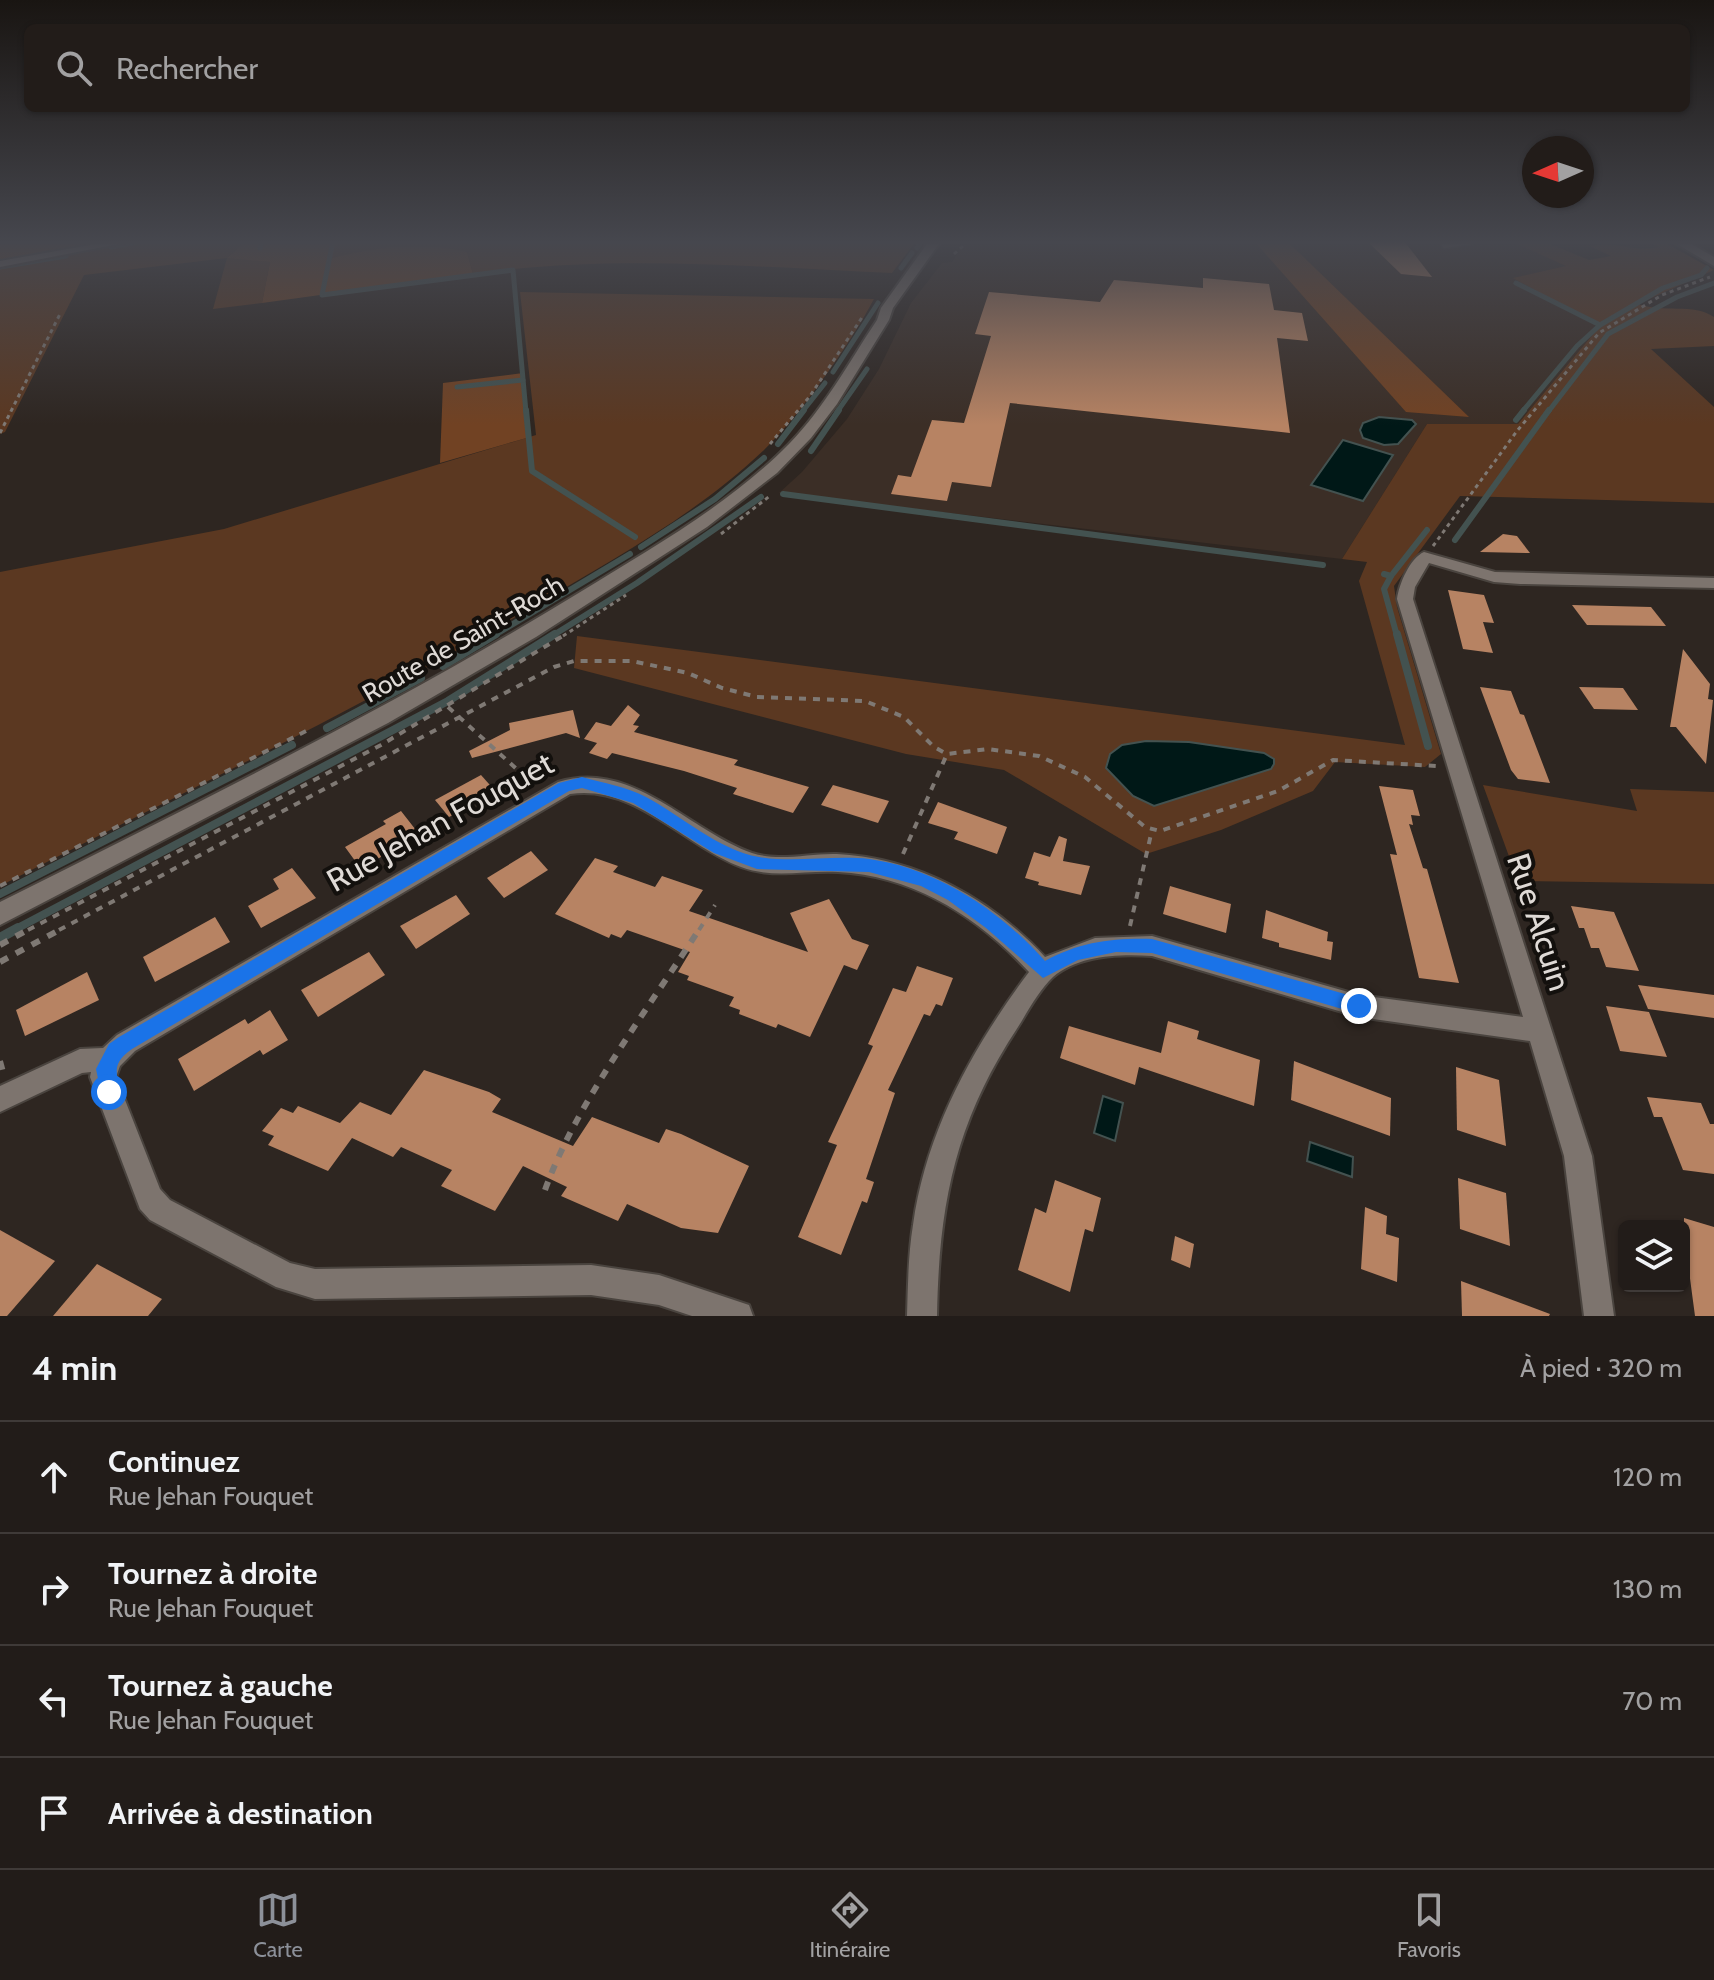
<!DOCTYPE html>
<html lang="fr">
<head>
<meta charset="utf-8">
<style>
  :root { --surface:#221c19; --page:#2e2926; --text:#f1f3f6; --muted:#a2a1a2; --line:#3f3a38; --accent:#8c9099 }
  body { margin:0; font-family:Cabin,sans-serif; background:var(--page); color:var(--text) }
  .controls { position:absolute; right:24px; bottom:24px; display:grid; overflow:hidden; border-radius:12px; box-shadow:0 2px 6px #0004 }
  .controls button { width:72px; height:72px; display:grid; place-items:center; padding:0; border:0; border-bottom:2px solid var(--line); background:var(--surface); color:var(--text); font:40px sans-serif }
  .compass { position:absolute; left:1522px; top:136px; width:72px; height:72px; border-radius:50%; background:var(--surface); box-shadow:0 2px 6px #0004; rotate:267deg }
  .stop { position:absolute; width:24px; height:24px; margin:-18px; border:6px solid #1a73e8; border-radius:50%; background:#fff }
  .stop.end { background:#1a73e8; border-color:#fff; box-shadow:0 2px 8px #0008 }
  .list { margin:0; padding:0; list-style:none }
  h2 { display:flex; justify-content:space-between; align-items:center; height:104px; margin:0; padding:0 32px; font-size:34px }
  h2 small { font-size:26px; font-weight:400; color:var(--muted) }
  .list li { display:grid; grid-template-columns:52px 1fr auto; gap:24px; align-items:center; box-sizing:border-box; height:112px; padding:0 32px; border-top:2px solid var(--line) }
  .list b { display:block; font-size:30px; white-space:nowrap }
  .list p { margin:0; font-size:26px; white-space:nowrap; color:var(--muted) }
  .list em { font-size:26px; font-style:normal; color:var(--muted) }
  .icon { flex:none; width:44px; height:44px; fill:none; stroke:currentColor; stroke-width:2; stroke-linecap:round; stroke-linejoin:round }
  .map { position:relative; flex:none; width:1714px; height:1316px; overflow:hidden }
  .search { position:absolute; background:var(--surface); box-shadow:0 2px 6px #0004; left:24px; right:24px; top:24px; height:88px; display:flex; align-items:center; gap:20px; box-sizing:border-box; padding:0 28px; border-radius:12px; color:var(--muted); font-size:30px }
  .sheet { height:552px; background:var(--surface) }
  nav { display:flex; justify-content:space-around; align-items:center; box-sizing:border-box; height:112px; border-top:2px solid var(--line); background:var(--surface); font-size:22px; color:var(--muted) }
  nav a { display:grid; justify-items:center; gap:4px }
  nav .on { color:var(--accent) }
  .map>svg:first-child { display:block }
</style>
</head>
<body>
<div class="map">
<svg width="1714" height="1316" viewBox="0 0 1714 1316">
  <rect width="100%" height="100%" fill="#2e2621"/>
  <polygon fill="#3b2e26" points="965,241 1511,241 1568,266 1515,278 1600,326 1518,424 1427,424 1342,559 779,493 802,472 847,419 879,369 911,303 942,263 952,262"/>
  <g fill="#5b3821">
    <polygon points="111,241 246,241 228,257 270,262 262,303 213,309 227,258 84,275 5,432 0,434 0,260"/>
    <path d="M336,241H916L892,273C752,267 611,254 473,274L467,252L331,258Z"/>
    <path d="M1543,241L1589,260L1611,256L1590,246C1621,240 1630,253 1659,247L1646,241H1662L1714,270L1638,304C1662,313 1694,303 1714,317V346L1651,349L1714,407V503L1460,496L1394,586L1397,607L1441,754L1425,767L1335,762L1313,791L1221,830L1146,854L1004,770L906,754L574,668L577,636L1405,745L1359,581L1367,562L1342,559L1427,424H1518L1600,326L1513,278L1566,266L1517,244Z"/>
    <path d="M520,292L874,299C851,343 799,416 764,450C696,515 610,561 529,609C358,710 177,795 0,886V572L224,529L536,435Z"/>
    <polygon points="1483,785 1637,811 1630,789 1714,792 1714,884 1518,881"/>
  </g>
  <g fill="#714223">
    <polygon points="0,241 111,241 0,260"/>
    <path d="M246,241H336L332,258C377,247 421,241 467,252L473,274L262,303L270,262L227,258Z"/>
    <polygon points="1254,241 1287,241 1469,417 1406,412"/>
    <polygon points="523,373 530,437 440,463 443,383"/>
  </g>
  <g fill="#001817" stroke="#435250" stroke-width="2">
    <polygon points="1379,417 1412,420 1416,424 1398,444 1384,445 1363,438 1360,430 1363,423"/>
    <polygon points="1343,440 1393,455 1363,501 1311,485"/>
    <polygon points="1146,741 1189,742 1264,753 1274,759 1274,764 1271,769 1154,806 1133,796 1106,768 1110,754 1122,745"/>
    <polygon points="1103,1096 1123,1103 1115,1141 1094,1133"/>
    <polygon points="1310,1142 1353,1157 1352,1177 1307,1161"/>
  </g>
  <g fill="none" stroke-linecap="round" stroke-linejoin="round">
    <g stroke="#435250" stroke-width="5">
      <polyline points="333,241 322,295 513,270 526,412"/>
      <polyline points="111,247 142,241"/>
      <polyline points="260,248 262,241"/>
      <polyline points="917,248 922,241"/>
      <polyline points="0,267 66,256"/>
      <polyline points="901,268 912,253"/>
      <polyline points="1516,283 1600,325"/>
      <polyline points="833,372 878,303"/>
      <polyline points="457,387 523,380"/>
      <polyline points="802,412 825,383"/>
      <polyline points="837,412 867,369"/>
      <polyline points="1522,412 1577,346 1600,325 1663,288 1701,275 1707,268"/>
      <polyline points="1548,412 1608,334 1677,297 1714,283"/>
    </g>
    <g stroke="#435250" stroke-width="6">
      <polyline points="526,410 532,471 635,537"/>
      <polyline points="1516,420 1524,410"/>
      <polyline points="778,444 804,410"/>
      <polyline points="811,451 839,410"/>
      <polyline points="783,494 1323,565"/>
      <polyline points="1455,540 1549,410"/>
      <polyline points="641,547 715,499 764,458"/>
      <polyline points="1384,574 1391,576 1427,530"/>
      <polyline points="1391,576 1384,589 1397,636"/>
      <polyline points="493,636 630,554"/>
      <polyline points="552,636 637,583 761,497"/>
    </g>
    <g stroke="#435250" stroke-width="8">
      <polyline points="1397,634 1428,746"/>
      <polyline points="443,666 496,634"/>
      <polyline points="327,728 421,678"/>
      <polyline points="0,894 292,745"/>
      <polyline points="14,930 448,701 555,634"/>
    </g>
    <polyline stroke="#435250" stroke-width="10" points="0,938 18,928"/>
  </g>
  <g fill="#b78363">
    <polygon points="1367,241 1404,241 1432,277 1401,274"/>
    <polygon points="1203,278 1269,284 1274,310 1302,313 1308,341 1277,338 1290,433 1010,403 991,487 952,482 947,501 891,494 898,475 911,477 932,420 964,423 991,336 975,334 989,292 1100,302 1114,280 1203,288"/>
    <polygon points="1503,534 1517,536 1530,553 1480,552"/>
    <polygon points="1448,590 1484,595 1494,623 1483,622 1493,653 1463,649"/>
    <polygon points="1572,605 1651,607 1666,626 1587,625"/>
    <polygon points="1683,649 1710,684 1708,699 1713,700 1706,764 1676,727 1670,727"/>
    <polygon points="1480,687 1511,691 1520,714 1524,715 1550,783 1518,779 1511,770"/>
    <polygon points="1579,687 1623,688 1638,710 1594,709"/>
    <polygon points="628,705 640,715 633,725 639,726 634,732 738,760 734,765 809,787 793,813 733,794 737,788 684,771 612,753 607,759 589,753 597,743 584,739 596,722 611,726"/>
    <polygon points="573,710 580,738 566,733 472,758 469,751 510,730 509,723"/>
    <polygon points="481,775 497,793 449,817 435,800"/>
    <polygon points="833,785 889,801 878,823 821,805"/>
    <polygon points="1379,786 1413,790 1420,816 1411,815 1413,825 1409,824 1423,868 1427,869 1459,983 1419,978 1390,854 1397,855"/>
    <polygon points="938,802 1007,827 997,854 954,839 958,832 928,823"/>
    <polygon points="401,811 419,834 361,869 345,847 386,824 383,821"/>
    <polygon points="1059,836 1067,839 1063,861 1090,866 1081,895 1038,885 1039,882 1025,878 1034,852 1050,857"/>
    <polygon points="531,851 548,870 504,898 487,878"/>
    <polygon points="595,858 618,866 613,872 655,887 662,876 703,890 689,911 808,952 790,913 829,899 852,939 869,945 857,970 844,965 810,1037 778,1024 776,1028 739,1014 740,1010 729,1006 734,997 687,980 689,976 678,972 690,952 627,930 621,938 611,934 609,938 555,914"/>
    <polygon points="292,868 316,898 261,928 248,906 279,889 273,879"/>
    <polygon points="1170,886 1231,904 1226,933 1163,914"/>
    <polygon points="456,895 470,914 416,949 400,926"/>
    <polygon points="1571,906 1614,912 1639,971 1606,967 1599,948 1591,948 1584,928 1579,928"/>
    <polygon points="1266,910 1328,932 1327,941 1333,942 1331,960 1279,947 1279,943 1262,938"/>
    <polygon points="215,917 230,942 155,982 143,957"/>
    <polygon points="369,952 385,975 318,1017 301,990"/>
    <polygon points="917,966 953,978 942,1006 936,1004 930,1016 924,1014 888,1090 895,1093 866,1179 874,1182 867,1203 862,1201 841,1255 798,1237 837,1145 828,1142 873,1046 868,1044 893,988 906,992"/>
    <polygon points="87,972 99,1000 25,1036 16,1010"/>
    <polygon points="1638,985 1714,995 1714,1018 1648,1009"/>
    <polygon points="1606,1006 1649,1012 1667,1057 1620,1051"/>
    <polygon points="270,1010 288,1040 263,1055 260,1050 194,1091 178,1059 245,1019 248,1024"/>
    <polygon points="1168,1021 1199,1031 1197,1039 1260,1060 1254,1106 1139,1067 1135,1085 1060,1058 1069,1026 1161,1053"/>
    <polygon points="1294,1061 1391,1098 1390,1136 1291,1100"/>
    <polygon points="1456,1067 1499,1080 1506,1146 1457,1130"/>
    <polygon points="424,1070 489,1092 501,1099 492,1112 573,1146 592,1117 659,1143 666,1129 681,1134 749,1166 718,1233 681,1228 627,1204 618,1221 561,1196 567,1187 523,1166 495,1211 441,1186 452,1170 401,1147 393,1157 352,1138 328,1171 268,1145 274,1136 262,1131 281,1108 293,1113 298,1106 340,1123 360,1102 391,1115"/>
    <polygon points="1647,1097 1701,1103 1710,1124 1714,1124 1714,1174 1683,1170 1662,1117 1654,1117"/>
    <polygon points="1458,1178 1506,1193 1510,1246 1460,1229"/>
    <polygon points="1055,1180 1101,1198 1093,1232 1085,1229 1070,1292 1018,1270 1035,1208 1046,1213"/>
    <polygon points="1365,1207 1387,1216 1386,1234 1399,1238 1397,1282 1361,1269"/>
    <polygon points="1684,1218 1714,1227 1714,1316 1695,1316 1689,1271 1684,1268"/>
    <polygon points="0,1230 55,1261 7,1316 0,1316"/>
    <polygon points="1175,1236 1194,1244 1190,1268 1171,1260"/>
    <polygon points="97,1264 162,1299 148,1316 53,1316"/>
    <polygon points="1461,1281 1550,1314 1549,1316 1462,1316"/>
  </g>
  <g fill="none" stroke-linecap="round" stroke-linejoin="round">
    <g stroke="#4a443f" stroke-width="9">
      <polyline id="service" points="1445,245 1470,241"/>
    </g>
    <g stroke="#4a443f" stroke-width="4">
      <g id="minor">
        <polygon points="113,241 134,241 0,267 0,261"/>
        <path d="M1424,552L1495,572L1714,578V588L1520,584L1494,582L1429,563L1415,587L1413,599L1592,1156L1614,1316H1584L1564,1156L1530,1041L1359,1017L1152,956C1119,954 1079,955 1053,977C1039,990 1028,1011 1018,1027C955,1122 939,1204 937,1316H907C908,1286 908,1255 913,1225C926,1131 973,1047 1029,972C978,917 914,876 838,872C805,870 773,879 741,867C684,845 634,784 570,794L135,1051L120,1066L116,1077L160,1189L170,1200L290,1263L315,1269L591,1265L659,1275L749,1305L753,1316H692L659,1305L591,1295L315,1299L276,1287L150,1220L140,1209L90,1077L91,1072L82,1073L0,1112V1086L80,1049L103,1048L117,1035L558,782C632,759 688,830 752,853C779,862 810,853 837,854C918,858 991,899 1045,957L1095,938L1152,936L1359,995L1523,1017L1397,599C1399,584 1410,558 1424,552Z"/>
      </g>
    </g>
    <g stroke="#4a443f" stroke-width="4">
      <g id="tertiary">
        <path d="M929,241H941L893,308L889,320L837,404L811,438L777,473L707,527L536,637L388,723L0,925V902C195,804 391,708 577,594C650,549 729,505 789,444C825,407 849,362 877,320L881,308Z"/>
        <polygon points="1672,241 1686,241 1714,257 1714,266"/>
      </g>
    </g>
    <g stroke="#7f7974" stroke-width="3" stroke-dasharray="4 4" stroke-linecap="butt">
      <polyline points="954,254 963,246 962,241"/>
      <polyline points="0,433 61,312"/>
      <polyline points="770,444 810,396 863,316"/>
      <polyline points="721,534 771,495"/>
      <polyline points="1433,546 1517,431 1599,333 1662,295 1710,277"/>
      <polyline points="563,636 626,595"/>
    </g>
    <g stroke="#7f7974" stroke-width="4" stroke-dasharray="7 7" stroke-linecap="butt">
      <polyline points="448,707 531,782"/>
      <polyline points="903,854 947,754"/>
      <polyline points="0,886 308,730"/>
      <polyline points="1130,926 1152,830"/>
      <polyline points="28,930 381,745 566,634"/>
      <polyline points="59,930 554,667 574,661 632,661 688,673 722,688 757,697 865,701 904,717 934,747 947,754 988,749 1039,756 1085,777 1145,827 1160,831 1278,791 1333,760 1436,766"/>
      <polyline points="699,930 715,905"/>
    </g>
    <g stroke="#7f7974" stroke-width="6" stroke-dasharray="9 9" stroke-linecap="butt">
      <polyline points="0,945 31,928"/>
      <polyline points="0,962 63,928"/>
      <polyline points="0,1061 3,1072"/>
      <path d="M545,1190C575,1105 650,1006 700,928"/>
    </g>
    <use href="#service" stroke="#7d746e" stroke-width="6"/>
    <use href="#minor" fill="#7d746e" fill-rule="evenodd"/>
    <use href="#tertiary" fill="#7d746e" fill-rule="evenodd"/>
  </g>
  <linearGradient id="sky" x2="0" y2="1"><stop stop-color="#191512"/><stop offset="0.57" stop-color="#46474e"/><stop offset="1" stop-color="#46474e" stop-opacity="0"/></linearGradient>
  <rect width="1714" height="425" fill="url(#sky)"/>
  <path fill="#1a73e8" d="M582,777C603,783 627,787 646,797C682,816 718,850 759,857C795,863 833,855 869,859C936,868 1001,911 1045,961C1080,942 1112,938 1152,939L1359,998L1367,1006L1359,1014L1152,953L1116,952L1078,960L1043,978L986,928L948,900L921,886L869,872L757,869L714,853L633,803L582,788L569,791L132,1049C105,1068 124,1076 115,1098H102L96,1069L109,1044L119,1037L559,783Z"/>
  <g text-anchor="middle" stroke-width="8" stroke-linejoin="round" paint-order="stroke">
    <g font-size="26" fill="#dfdad6" stroke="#13100d">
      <text transform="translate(463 639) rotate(-30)" y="9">Route de Saint-Roch</text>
    </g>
    <g font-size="32" fill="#dfdad6" stroke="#13100d">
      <text transform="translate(440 822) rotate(-29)" y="11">Rue Jehan Fouquet</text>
      <text transform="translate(1539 922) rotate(72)" y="11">Rue Alcuin</text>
    </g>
  </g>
</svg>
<div class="controls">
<button><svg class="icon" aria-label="layers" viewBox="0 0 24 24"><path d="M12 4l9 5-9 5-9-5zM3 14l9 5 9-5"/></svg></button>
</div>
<svg class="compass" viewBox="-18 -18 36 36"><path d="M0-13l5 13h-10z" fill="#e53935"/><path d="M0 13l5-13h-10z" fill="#a2a1a2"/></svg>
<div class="stop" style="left:109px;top:1092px"></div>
<div class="stop end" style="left:1359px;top:1006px"></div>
<div class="search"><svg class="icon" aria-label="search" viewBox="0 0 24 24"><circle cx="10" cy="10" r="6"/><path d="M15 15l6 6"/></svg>Rechercher</div>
</div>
<section class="sheet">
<h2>4 min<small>À pied · 320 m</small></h2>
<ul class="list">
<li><svg class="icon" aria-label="ahead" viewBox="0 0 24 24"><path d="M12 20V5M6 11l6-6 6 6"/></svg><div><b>Continuez</b><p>Rue Jehan Fouquet</p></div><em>120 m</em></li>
<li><svg class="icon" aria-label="right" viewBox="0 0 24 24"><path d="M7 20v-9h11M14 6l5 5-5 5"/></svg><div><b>Tournez à droite</b><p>Rue Jehan Fouquet</p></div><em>130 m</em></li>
<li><svg class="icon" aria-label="left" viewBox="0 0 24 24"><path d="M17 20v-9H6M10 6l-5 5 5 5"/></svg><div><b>Tournez à gauche</b><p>Rue Jehan Fouquet</p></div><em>70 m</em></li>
<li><svg class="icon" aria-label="arrive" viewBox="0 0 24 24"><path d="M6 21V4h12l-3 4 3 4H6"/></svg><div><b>Arrivée à destination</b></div></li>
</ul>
</section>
<nav>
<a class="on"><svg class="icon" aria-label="map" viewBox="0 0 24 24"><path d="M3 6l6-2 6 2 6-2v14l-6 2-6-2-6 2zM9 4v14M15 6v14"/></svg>Carte</a>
<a><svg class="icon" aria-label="directions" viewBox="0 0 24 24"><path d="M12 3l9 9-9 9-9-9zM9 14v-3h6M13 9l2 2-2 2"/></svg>Itinéraire</a>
<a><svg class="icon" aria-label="saved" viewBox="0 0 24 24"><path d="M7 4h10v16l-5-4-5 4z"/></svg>Favoris</a>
</nav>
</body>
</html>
